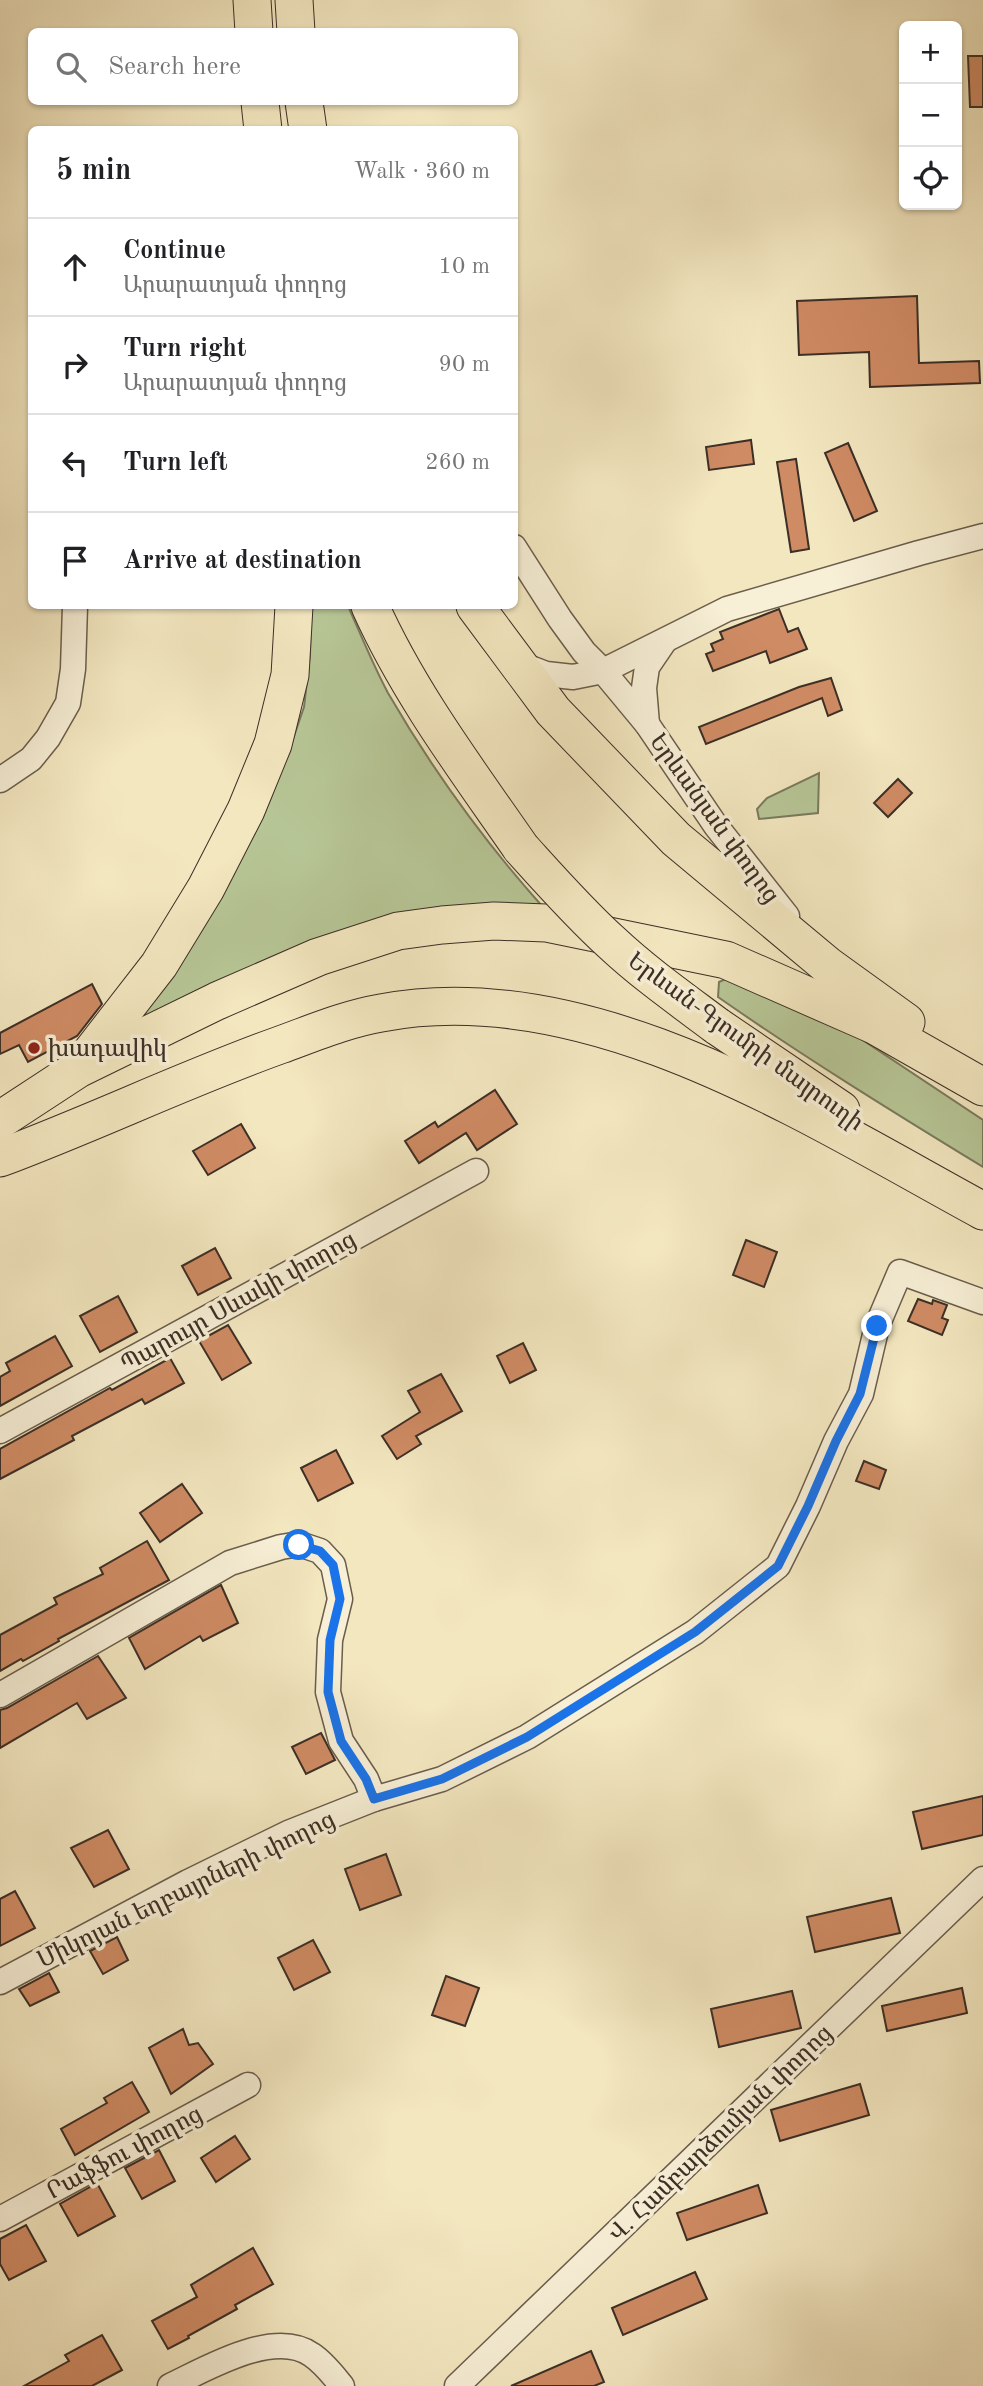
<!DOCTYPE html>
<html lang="en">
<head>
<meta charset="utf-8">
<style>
  :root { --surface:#fff; --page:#f2f2f2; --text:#202124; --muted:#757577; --line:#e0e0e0 }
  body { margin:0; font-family:"Old Standard TT","Noto Serif Armenian",serif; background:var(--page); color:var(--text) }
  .controls { position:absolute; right:21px; top:21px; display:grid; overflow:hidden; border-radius:10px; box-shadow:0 2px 5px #0004 }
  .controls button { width:63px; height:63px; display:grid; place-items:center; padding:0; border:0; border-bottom:2px solid var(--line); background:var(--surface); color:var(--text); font:35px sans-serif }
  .stop { position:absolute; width:21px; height:21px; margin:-16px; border:5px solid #1a73e8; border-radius:50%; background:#fff }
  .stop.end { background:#1a73e8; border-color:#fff; box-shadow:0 2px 7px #0008 }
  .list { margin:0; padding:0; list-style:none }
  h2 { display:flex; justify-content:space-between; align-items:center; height:91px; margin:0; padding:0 28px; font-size:30px }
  h2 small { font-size:23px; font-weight:400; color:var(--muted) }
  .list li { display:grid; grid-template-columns:46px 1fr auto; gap:21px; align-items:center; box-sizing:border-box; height:98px; padding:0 28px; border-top:2px solid var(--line) }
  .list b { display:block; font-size:26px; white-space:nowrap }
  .list p { margin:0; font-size:23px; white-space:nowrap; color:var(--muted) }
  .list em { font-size:23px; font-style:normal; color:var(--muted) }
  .icon { flex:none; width:38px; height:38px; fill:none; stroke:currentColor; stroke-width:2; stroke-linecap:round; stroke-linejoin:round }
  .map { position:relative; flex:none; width:983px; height:2386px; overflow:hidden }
  .search { position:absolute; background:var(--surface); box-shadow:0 2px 5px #0004; left:28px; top:28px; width:490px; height:77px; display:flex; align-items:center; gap:18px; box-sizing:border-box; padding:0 24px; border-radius:10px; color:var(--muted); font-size:26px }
  .panel { position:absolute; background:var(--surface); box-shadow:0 2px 5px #0004; left:28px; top:126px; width:490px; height:483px; border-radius:10px }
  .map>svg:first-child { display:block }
</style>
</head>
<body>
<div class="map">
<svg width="983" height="2386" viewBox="0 0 983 2386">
  <rect width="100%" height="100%" fill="#f3e7c0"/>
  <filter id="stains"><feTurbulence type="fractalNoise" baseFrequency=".00286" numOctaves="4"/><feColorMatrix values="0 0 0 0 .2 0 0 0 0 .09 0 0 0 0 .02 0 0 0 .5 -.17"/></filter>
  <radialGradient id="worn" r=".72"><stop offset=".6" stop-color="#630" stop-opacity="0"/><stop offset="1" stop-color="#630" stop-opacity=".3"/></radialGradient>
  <g fill="#b7c696" stroke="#7a7a5e" stroke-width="2">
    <path d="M311,606H348C361,635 373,665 388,693C432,769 484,841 542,906L144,1024L147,1002L292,742L304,707L310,655Z"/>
    <polygon points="819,773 818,813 759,819 757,809 767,798"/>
    <path d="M730,977L816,1009L983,1120V1167C893,1112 804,1057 718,997L719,982Z"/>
  </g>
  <g fill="#cf8b64" stroke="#3c2f26" stroke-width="2">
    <polygon points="968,56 983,56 983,107 970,107"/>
    <polygon points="917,296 919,363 979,361 980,383 870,387 869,352 799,355 797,301"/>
    <polygon points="751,440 754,464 709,470 706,447"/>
    <polygon points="848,443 877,511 854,521 825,453"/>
    <polygon points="796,459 809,549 791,552 777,462"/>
    <polygon points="779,609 788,632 798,628 807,649 770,663 766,651 713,671 706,654 714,651 711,644 723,639 720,632"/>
    <polygon points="831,678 842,710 828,716 822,698 706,744 699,727 799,687"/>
    <polygon points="898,779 912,793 888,817 874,803"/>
    <polygon points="92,984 102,1004 77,1036 28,1062 19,1045 0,1054 0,1033"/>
    <polygon points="495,1090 517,1124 477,1150 466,1133 419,1163 405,1141 435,1122 438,1127"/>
    <polygon points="241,1124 255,1148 208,1175 193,1151"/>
    <polygon points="746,1240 777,1252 764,1287 733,1275"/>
    <polygon points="215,1248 231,1278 198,1295 182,1266"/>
    <polygon points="118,1296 137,1332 100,1352 80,1316"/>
    <polygon points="918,1299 932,1304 933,1300 947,1305 942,1318 948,1320 942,1335 908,1321"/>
    <polygon points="228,1325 251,1363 222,1380 199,1341"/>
    <polygon points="55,1336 72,1366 0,1406 0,1377 10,1371 6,1363"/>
    <polygon points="523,1343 536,1370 510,1383 497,1356"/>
    <polygon points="170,1358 184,1383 145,1404 142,1399 72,1436 74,1440 0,1479 0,1449 110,1388 112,1390"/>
    <polygon points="441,1374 462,1411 416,1436 421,1444 397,1459 382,1436 420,1412 408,1391"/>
    <polygon points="336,1450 353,1483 318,1501 301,1468"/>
    <polygon points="864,1461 886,1470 879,1489 856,1481"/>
    <polygon points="182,1484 202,1513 160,1542 140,1513"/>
    <polygon points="147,1541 169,1580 58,1639 59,1641 23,1661 21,1659 0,1671 0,1635 57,1604 54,1598 103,1574 100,1568"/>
    <polygon points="221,1585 238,1623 203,1641 200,1636 145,1669 129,1638"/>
    <polygon points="98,1656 126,1698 87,1719 77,1703 0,1748 0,1710 7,1708"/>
    <polygon points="321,1733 335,1760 306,1774 292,1747"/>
    <polygon points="983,1796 983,1835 922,1849 913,1812"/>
    <polygon points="108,1830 129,1869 94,1887 71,1848"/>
    <polygon points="386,1854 401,1895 360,1910 345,1869"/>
    <polygon points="15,1891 35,1928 0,1946 0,1899"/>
    <polygon points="891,1898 900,1933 815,1952 807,1917"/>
    <polygon points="117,1937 128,1960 103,1974 90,1951"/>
    <polygon points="313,1940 330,1972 294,1990 278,1958"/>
    <polygon points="49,1973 59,1992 30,2006 19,1989"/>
    <polygon points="446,1976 479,1988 465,2026 432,2015"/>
    <polygon points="962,1988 967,2013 887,2031 882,2006"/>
    <polygon points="792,1991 801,2028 719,2047 711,2009"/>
    <polygon points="183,2029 189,2045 198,2043 213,2064 171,2094 149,2048"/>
    <polygon points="132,2082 149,2112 75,2155 61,2129 107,2103 104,2098"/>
    <polygon points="860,2084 869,2115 780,2141 771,2110"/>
    <polygon points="235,2136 250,2159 216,2182 201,2158"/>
    <polygon points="159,2150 175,2181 142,2199 125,2168"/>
    <polygon points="97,2183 115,2216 78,2236 60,2204"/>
    <polygon points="758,2185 767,2213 687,2240 677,2213"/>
    <polygon points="26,2225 46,2261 9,2280 0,2264 0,2239"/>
    <polygon points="253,2248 273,2284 235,2305 237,2309 188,2336 189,2338 168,2349 152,2321 197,2297 191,2285"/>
    <polygon points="695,2272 707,2299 623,2335 612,2308"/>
    <polygon points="102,2335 122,2370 92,2386 24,2386 69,2361 65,2355"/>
    <polygon points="591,2351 604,2382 594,2386 511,2386"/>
  </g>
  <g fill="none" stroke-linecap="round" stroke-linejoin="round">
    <g stroke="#6a5d4c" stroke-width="27">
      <g id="minor">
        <polyline points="514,547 560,619 584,652 603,671 647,724 716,826 787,916"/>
        <polyline points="520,664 546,674 573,677 603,671 727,609 919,553 983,536"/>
        <polyline points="647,724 644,688 647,667 664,642"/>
        <polyline points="0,780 31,759 48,738 68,703 73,669 75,606"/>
        <polyline points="0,1431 476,1171"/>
        <polyline points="0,1695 230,1563 281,1547 299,1544 320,1551 333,1565 340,1599 330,1640 328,1692 341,1741 366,1779 374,1799"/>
        <polyline points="0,1982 188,1882 288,1833 374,1799 442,1779 527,1737 695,1632 734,1601 778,1566 808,1506 836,1441 861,1394 877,1326 900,1272 983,1302"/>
        <polyline points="0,2219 248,2085"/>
        <path d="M170,2386C206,2369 274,2328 312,2355C324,2363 333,2375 342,2386"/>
        <polyline points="457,2386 983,1879"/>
      </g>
    </g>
    <g stroke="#3c2f26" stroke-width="39">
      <g id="highway">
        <polyline points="252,0 254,32"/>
        <polyline points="294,0 296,32"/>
        <polyline points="260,102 263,130"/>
        <polyline points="304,102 308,130"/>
        <path d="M370,606C409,693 467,770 521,848"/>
        <polyline points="475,606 553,711 676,839 827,965 906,1022"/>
        <polyline points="717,1026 841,1110"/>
        <polyline points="83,1063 159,965 206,888 246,810 273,744 290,675 294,606"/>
        <polyline points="0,1120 78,1069 217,1001 318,957 398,931 442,925 494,921 546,923 726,960 874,1025 983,1087"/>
        <path d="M0,1158C94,1123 185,1079 280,1045C313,1033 346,1019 381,1013C589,973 808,1116 983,1211"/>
      </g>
    </g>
    <use href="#minor" stroke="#f7efd6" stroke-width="24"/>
    <use href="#highway" stroke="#f3e7c0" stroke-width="37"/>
    <g stroke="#3c2f26" stroke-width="39" stroke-linecap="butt">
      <path id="highway-bridge" d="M521,848C550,880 579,913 611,942C644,973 681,999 717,1026"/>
    </g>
    <use href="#highway-bridge" stroke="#f3e7c0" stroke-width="37"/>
  </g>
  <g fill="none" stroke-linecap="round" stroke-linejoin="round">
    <polyline stroke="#1a73e8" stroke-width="9" points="299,1545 320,1551 333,1565 340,1599 330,1640 328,1692 341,1741 366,1779 374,1799 442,1779 527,1737 695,1632 778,1566 808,1506 836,1441 860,1394 877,1326"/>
  </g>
  <circle fill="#8f2418" stroke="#f7efd6" stroke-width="2.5" cx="34" cy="1048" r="7"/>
  <g text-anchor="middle" stroke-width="7" stroke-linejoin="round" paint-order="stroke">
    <g font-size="24" fill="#3c2f26" stroke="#f7efd6">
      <text transform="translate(715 818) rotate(54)" y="8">Երևանյան փողոց</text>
      <text transform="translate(746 1041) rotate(36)" y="8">Երևան-Գյումրի մայրուղի</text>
      <text transform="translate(238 1301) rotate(-29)" y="8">Պարույր Սևակի փողոց</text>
      <text transform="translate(186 1889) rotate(-26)" y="8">Միկոյան եղբայրների փողոց</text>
      <text transform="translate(720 2133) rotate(-44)" y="8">Վ. Համբարձումյան փողոց</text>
      <text transform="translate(124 2152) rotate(-28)" y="8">Րաֆֆու փողոց</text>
    </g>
    <g font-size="24" fill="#3c2f26" stroke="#f7efd6" text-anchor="start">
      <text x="48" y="1056">խադավիկ</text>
    </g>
  </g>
  <rect width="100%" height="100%" filter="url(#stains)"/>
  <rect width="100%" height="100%" fill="url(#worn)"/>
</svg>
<div class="controls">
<button>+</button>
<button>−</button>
<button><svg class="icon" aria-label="locate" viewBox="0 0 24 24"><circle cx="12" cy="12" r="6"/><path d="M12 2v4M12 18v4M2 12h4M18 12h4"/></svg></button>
</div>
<div class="stop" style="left:299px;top:1545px"></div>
<div class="stop end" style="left:877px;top:1326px"></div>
<div class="search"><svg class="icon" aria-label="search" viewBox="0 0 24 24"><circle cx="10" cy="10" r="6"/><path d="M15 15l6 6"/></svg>Search here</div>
<section class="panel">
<h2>5 min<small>Walk · 360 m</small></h2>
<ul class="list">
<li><svg class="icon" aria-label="ahead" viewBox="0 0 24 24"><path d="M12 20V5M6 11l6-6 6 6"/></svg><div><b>Continue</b><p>Արարատյան փողոց</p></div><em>10 m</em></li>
<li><svg class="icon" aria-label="right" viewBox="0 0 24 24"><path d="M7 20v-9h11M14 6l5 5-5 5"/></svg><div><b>Turn right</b><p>Արարատյան փողոց</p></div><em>90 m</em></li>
<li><svg class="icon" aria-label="left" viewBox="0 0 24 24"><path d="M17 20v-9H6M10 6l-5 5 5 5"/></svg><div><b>Turn left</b></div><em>260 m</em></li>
<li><svg class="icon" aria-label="arrive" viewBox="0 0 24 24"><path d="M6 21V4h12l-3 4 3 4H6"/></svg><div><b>Arrive at destination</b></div></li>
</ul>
</section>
</div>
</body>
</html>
